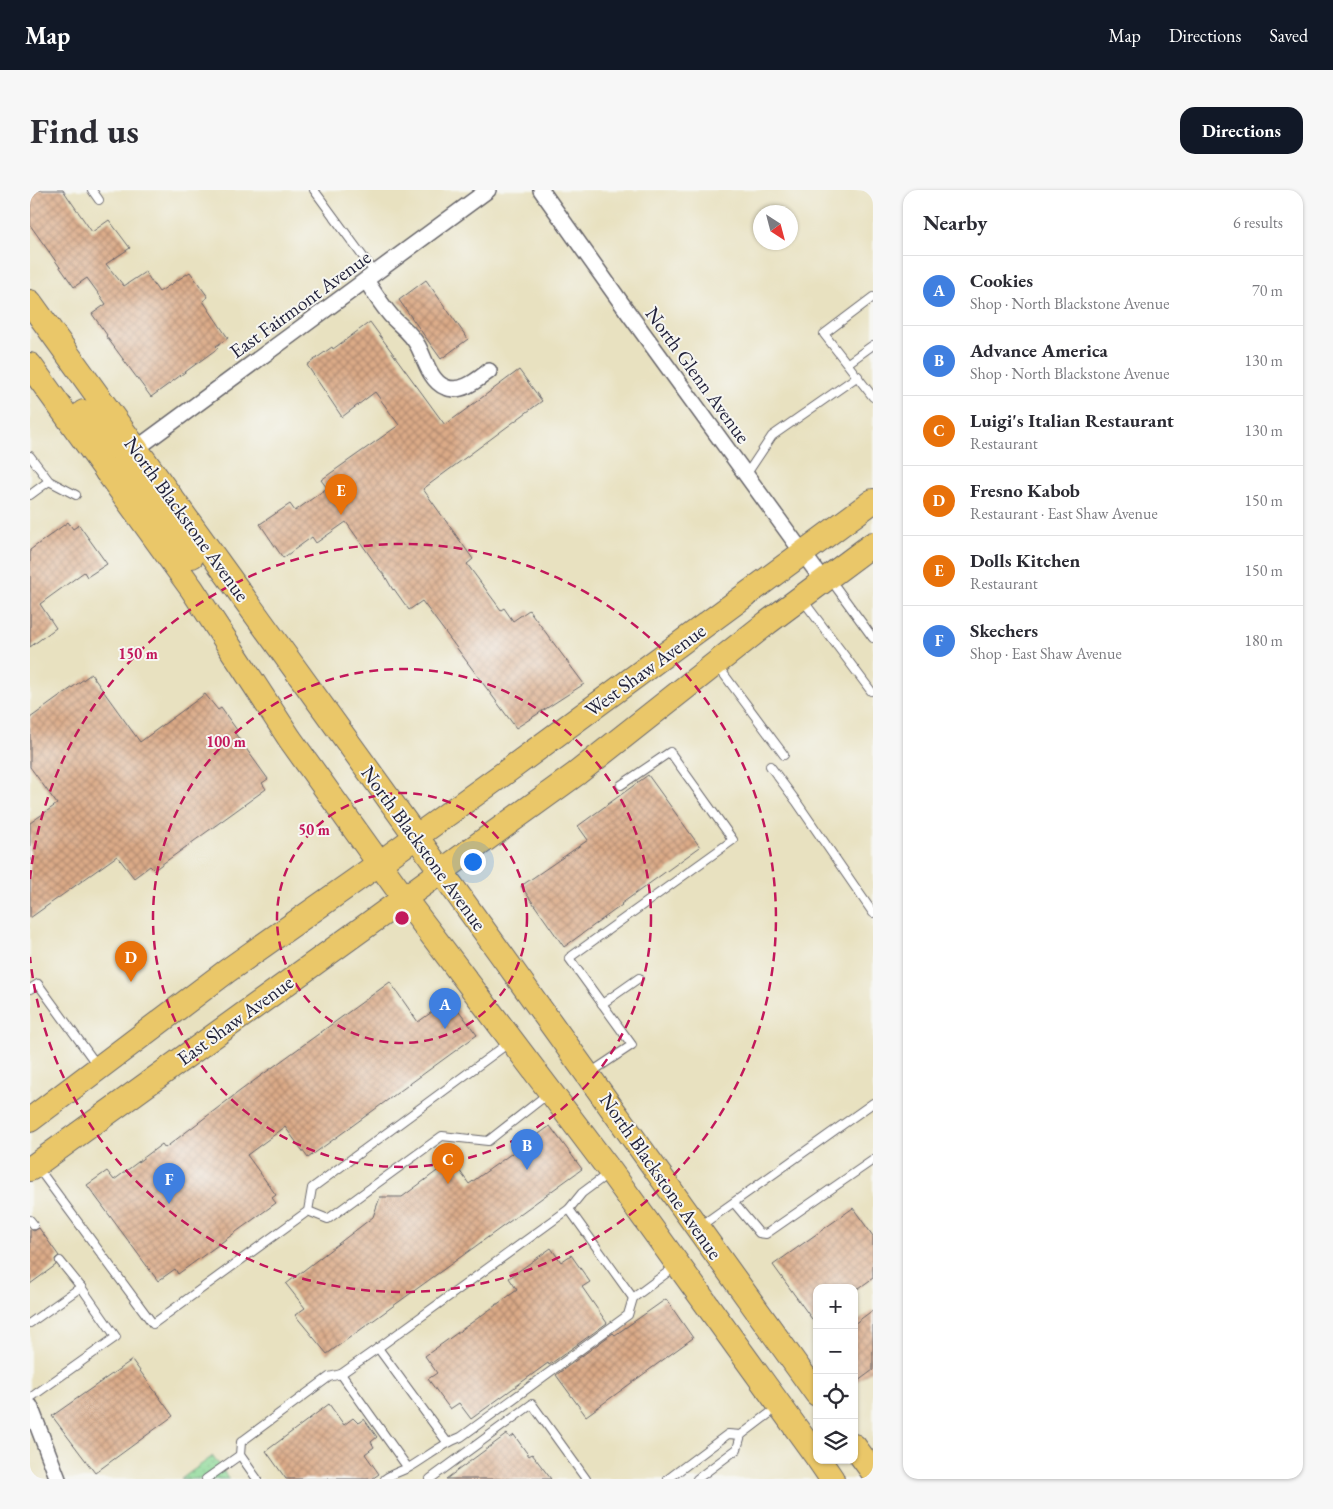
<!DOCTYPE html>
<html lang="en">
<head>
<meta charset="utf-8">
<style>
  :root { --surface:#fff; --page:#f7f7f7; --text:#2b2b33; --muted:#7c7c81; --line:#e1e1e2; --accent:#111827 }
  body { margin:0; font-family:"EB Garamond",serif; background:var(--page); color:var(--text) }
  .controls { position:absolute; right:15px; bottom:15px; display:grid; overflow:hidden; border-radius:10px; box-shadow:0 1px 4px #0004 }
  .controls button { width:45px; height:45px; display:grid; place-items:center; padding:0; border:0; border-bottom:1px solid var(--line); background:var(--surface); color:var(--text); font:25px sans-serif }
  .compass { position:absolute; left:723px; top:15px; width:45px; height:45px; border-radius:50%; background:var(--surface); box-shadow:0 1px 4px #0004; rotate:144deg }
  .you { position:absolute; left:442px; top:671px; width:18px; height:18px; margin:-12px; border:4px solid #fff; border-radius:50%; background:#1a73e8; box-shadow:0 0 0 8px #1a73e833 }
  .badge { display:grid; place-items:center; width:32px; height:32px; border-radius:50%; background:var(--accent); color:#fff; font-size:16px; font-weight:700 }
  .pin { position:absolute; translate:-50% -41px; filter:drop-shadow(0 1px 2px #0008) }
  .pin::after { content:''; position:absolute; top:26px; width:18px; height:15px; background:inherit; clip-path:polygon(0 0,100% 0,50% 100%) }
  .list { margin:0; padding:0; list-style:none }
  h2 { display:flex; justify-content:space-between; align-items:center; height:65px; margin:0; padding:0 20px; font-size:21px }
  h2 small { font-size:16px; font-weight:400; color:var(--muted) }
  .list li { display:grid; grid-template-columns:32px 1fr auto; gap:15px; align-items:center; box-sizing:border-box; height:70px; padding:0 20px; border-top:1px solid var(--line) }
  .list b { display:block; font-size:19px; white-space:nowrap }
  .list p { margin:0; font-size:16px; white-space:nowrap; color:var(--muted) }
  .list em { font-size:16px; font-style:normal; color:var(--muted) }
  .icon { flex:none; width:28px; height:28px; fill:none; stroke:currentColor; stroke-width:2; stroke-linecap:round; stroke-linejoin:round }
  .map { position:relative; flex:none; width:843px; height:1289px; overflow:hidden; border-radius:15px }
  header { display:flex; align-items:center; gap:30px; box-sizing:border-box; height:70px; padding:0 25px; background:var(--accent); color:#fff }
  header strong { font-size:24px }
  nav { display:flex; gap:28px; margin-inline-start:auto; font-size:18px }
  .intro { display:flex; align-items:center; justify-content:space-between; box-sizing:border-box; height:120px; padding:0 30px }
  h1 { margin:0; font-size:35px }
  .button { padding:12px 22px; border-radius:15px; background:var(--accent); color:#fff; font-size:18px; font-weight:700 }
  main { display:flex; gap:30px; padding:0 30px }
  aside { flex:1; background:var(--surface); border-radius:15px; box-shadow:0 1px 4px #0004 }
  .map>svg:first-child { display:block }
</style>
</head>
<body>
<header>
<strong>Map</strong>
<nav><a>Map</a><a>Directions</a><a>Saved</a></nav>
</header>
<div class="intro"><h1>Find us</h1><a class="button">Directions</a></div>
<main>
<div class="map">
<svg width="843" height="1289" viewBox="0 0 843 1289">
  <defs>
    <pattern id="grass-dots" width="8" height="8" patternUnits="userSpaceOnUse" patternTransform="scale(1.25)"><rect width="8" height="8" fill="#8cd997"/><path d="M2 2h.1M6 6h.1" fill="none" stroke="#78ba83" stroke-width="1.8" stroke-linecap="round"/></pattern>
    <pattern id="building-cross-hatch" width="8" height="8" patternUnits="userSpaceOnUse" patternTransform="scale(1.25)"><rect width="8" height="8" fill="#dbaa87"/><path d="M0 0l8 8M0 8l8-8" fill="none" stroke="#b18a70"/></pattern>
  </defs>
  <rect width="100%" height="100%" fill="#f6f6f2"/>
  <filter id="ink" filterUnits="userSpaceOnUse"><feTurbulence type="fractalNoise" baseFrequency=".02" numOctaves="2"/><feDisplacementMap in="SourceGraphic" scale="10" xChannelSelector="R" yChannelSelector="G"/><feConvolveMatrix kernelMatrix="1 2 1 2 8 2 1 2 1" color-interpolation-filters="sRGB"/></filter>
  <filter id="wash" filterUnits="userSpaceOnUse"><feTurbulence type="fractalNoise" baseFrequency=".0096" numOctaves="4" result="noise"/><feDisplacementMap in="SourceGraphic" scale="20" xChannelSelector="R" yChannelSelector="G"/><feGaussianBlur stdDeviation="1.12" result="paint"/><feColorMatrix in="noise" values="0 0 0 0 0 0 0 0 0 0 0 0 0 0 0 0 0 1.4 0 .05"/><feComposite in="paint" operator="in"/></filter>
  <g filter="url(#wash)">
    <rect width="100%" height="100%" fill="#e8e1c0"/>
    <polygon fill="url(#grass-dots)" stroke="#577e69" points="183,1266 199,1289 151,1289"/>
    <g id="blocks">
      <g fill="url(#building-cross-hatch)">
        <polygon points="0,0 33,0 62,42 79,30 100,58 76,74 94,96 115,82 129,102 160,82 178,107 173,111 198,148 186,156 188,158 121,207 76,146 77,145 62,124 76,114 57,88 44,97 0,35"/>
        <polygon points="396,90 438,149 411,169 369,110"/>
        <polygon points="340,132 415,235 489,180 512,211 393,299 443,369 437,374 471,420 474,418 483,431 499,420 554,494 486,538 392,411 379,420 364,399 363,400 355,386 344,373 345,373 316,332 286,353 282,347 253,368 230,334 260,314 265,321 297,298 291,290 369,235 345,202 312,227 277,175 302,157 303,159"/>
        <polygon points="38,332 43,339 49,335 77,374 57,387 54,382 10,414 26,438 0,457 0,360"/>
        <polygon points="61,484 110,552 175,504 188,520 191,518 207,540 204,542 238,589 232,593 236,599 124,680 120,676 104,688 87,666 0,728 0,633 27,614 0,577 0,528"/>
        <polygon points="618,585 670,657 591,714 592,715 534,757 491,696 558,650 548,636"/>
        <polygon points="360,792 388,832 420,809 447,845 278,968 255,937 217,965 246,1005 242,1008 246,1013 148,1084 145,1079 128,1091 57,995 77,981 84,990 132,954 135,958 210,901"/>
        <polygon points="520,936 552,979 297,1164 265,1125 275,1118 256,1094 343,1027 350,1007 372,1007 422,970 439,994"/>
        <polygon points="823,1018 843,1046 843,1088 829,1098 787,1098 787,1136 743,1075"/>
        <polygon points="9,1038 29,1066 25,1069 26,1075 0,1094 0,1039 4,1041"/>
        <polygon points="521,1058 531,1072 541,1065 560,1092 552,1097 577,1133 519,1175 518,1173 441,1229 429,1213 420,1219 398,1189 407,1183 395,1166 487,1100 479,1088"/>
        <polygon points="636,1109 663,1148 556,1226 526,1185 583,1143 585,1145"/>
        <polygon points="843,1120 843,1180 824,1194 824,1134"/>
        <polygon points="102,1170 143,1226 65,1283 22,1226"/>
        <polygon points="299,1214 314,1235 323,1228 328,1233 334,1229 347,1247 341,1252 344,1257 335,1264 349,1284 342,1289 256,1289 236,1261"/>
        <polygon points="477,1244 480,1248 484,1245 499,1266 502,1264 521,1289 416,1289"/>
      </g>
    </g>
  </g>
  <g filter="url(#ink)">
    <use href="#blocks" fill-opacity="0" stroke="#67656a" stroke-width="1"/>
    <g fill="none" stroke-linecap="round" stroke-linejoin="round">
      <g stroke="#67656a" stroke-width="10">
        <g id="service">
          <polyline points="62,0 69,10"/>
          <polyline points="284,0 345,83"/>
          <polyline points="843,107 794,144 843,207"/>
          <polyline points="818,173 843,155"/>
          <polyline points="0,266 19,291 46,305"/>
          <polyline points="716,285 742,246 828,186"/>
          <polyline points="0,305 19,291"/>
          <polyline points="800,389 843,448"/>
          <polyline points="772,409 841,501"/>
          <polyline points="687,475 754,565"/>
          <polyline points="740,576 766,611 843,723"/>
          <polyline points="0,799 8,794 67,875"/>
          <polyline points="572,814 609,788"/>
          <polyline points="560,883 602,855 539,768 703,650 640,562 591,595"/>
          <polyline points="8,978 123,1134 278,1021 282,998 480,852"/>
          <polyline points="704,1013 729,1043 736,1044 843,970"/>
          <polyline points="539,1019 603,1108"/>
          <polyline points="278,1021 298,1029 412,946 458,951 519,903"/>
          <polyline points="0,1030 4,1035"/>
          <polyline points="669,1037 843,913"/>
          <polyline points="30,1071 51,1097"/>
          <polyline points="0,1133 51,1097 86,1147 0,1208"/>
          <polyline points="348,1158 417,1252"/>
          <polyline points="311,1184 378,1278"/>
          <polyline points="176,1289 210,1265"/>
          <polyline points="227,1289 210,1265 211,1252 299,1187 311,1184 348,1158 539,1019 552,1003 579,983"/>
          <path d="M355,1289C363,1283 372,1281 380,1277C397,1267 412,1254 431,1247L598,1125L603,1108L646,1076"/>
          <polyline points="400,1289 502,1214 556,1289"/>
          <polyline points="638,1289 698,1244 711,1245"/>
          <polyline points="667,1289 707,1259 711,1245 748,1217"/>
        </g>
      </g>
      <g stroke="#67656a" stroke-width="18">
        <g id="minor">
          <polyline points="511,0 597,121 794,392"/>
          <path d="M336,90C344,103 352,116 363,128C372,137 382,144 388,156C395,169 400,191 415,197C431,204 447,190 459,181"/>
          <polyline points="106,259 458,0"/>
          <polyline points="0,1216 28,1289"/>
        </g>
      </g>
      <g stroke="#67656a" stroke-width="26">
        <g id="primary">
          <polyline points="0,112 481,778 787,1204"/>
          <polyline points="0,175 162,399 260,549 374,708 581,982 787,1267"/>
          <path d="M54,222C68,241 79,264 106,259"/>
          <path d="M77,282C88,278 94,278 104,284L162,366"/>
          <polyline points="0,930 197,781 326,690 476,582 843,311"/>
          <polyline points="0,979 546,584 737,433 843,354"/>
          <polyline points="824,1256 843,1282"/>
          <polyline points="789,1270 802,1289"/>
        </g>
      </g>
      <use href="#service" stroke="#fff" stroke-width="8"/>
      <use href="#minor" stroke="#fff" stroke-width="15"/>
      <use href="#primary" stroke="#eac769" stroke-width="24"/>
    </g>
  </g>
  <g fill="none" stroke="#c2185b" stroke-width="2.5" stroke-dasharray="9 6">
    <circle cx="372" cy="728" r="125"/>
    <circle cx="372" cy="728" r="249"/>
    <path d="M0 689A374 374 0 1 1 0 767"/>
  </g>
  <g text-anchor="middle" stroke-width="4" stroke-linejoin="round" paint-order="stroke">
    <g font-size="20" fill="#22223b" stroke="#f6f6f2">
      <text transform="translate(270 114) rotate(-36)" y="7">East Fairmont Avenue</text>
      <text transform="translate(668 185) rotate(54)" y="7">North Glenn Avenue</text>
      <text transform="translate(157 329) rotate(54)" y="7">North Blackstone Avenue</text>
      <text transform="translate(615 480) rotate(-36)" y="7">West Shaw Avenue</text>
      <text transform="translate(394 658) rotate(54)" y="7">North Blackstone Avenue</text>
      <text transform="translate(205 830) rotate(-36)" y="7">East Shaw Avenue</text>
      <text transform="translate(631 986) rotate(55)" y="7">North Blackstone Avenue</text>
    </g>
  </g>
  <circle cx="372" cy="728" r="8" fill="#c2185b" stroke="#f6f6f2" stroke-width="2.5"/>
  <g font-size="15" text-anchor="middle" font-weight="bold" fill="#c2185b" stroke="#f6f6f2" stroke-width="4" stroke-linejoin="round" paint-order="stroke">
    <text x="108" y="469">150 m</text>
    <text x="196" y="557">100 m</text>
    <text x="284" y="645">50 m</text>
  </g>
</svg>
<div class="controls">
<button>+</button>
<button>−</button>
<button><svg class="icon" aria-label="locate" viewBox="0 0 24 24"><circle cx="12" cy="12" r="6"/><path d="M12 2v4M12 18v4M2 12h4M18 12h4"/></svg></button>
<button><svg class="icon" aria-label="layers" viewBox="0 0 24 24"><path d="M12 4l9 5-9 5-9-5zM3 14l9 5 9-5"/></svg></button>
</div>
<svg class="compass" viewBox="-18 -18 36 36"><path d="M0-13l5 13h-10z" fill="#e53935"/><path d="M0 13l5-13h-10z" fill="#7c7c81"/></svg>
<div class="you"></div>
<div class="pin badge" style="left:415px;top:839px;background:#3f7fe0">A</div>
<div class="pin badge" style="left:497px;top:980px;background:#3f7fe0">B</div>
<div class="pin badge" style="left:418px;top:994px;background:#e8710a">C</div>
<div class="pin badge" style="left:101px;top:792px;background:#e8710a">D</div>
<div class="pin badge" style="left:311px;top:325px;background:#e8710a">E</div>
<div class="pin badge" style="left:139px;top:1014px;background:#3f7fe0">F</div>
</div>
<aside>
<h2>Nearby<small>6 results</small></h2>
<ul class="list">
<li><span class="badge" style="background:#3f7fe0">A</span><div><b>Cookies</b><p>Shop · North Blackstone Avenue</p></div><em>70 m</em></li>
<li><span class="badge" style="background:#3f7fe0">B</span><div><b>Advance America</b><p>Shop · North Blackstone Avenue</p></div><em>130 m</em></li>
<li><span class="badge" style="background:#e8710a">C</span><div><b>Luigi's Italian Restaurant</b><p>Restaurant</p></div><em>130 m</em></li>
<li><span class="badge" style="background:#e8710a">D</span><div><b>Fresno Kabob</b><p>Restaurant · East Shaw Avenue</p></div><em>150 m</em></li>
<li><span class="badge" style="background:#e8710a">E</span><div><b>Dolls Kitchen</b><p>Restaurant</p></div><em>150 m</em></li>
<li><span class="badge" style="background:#3f7fe0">F</span><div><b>Skechers</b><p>Shop · East Shaw Avenue</p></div><em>180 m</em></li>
</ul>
</aside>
</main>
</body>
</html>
